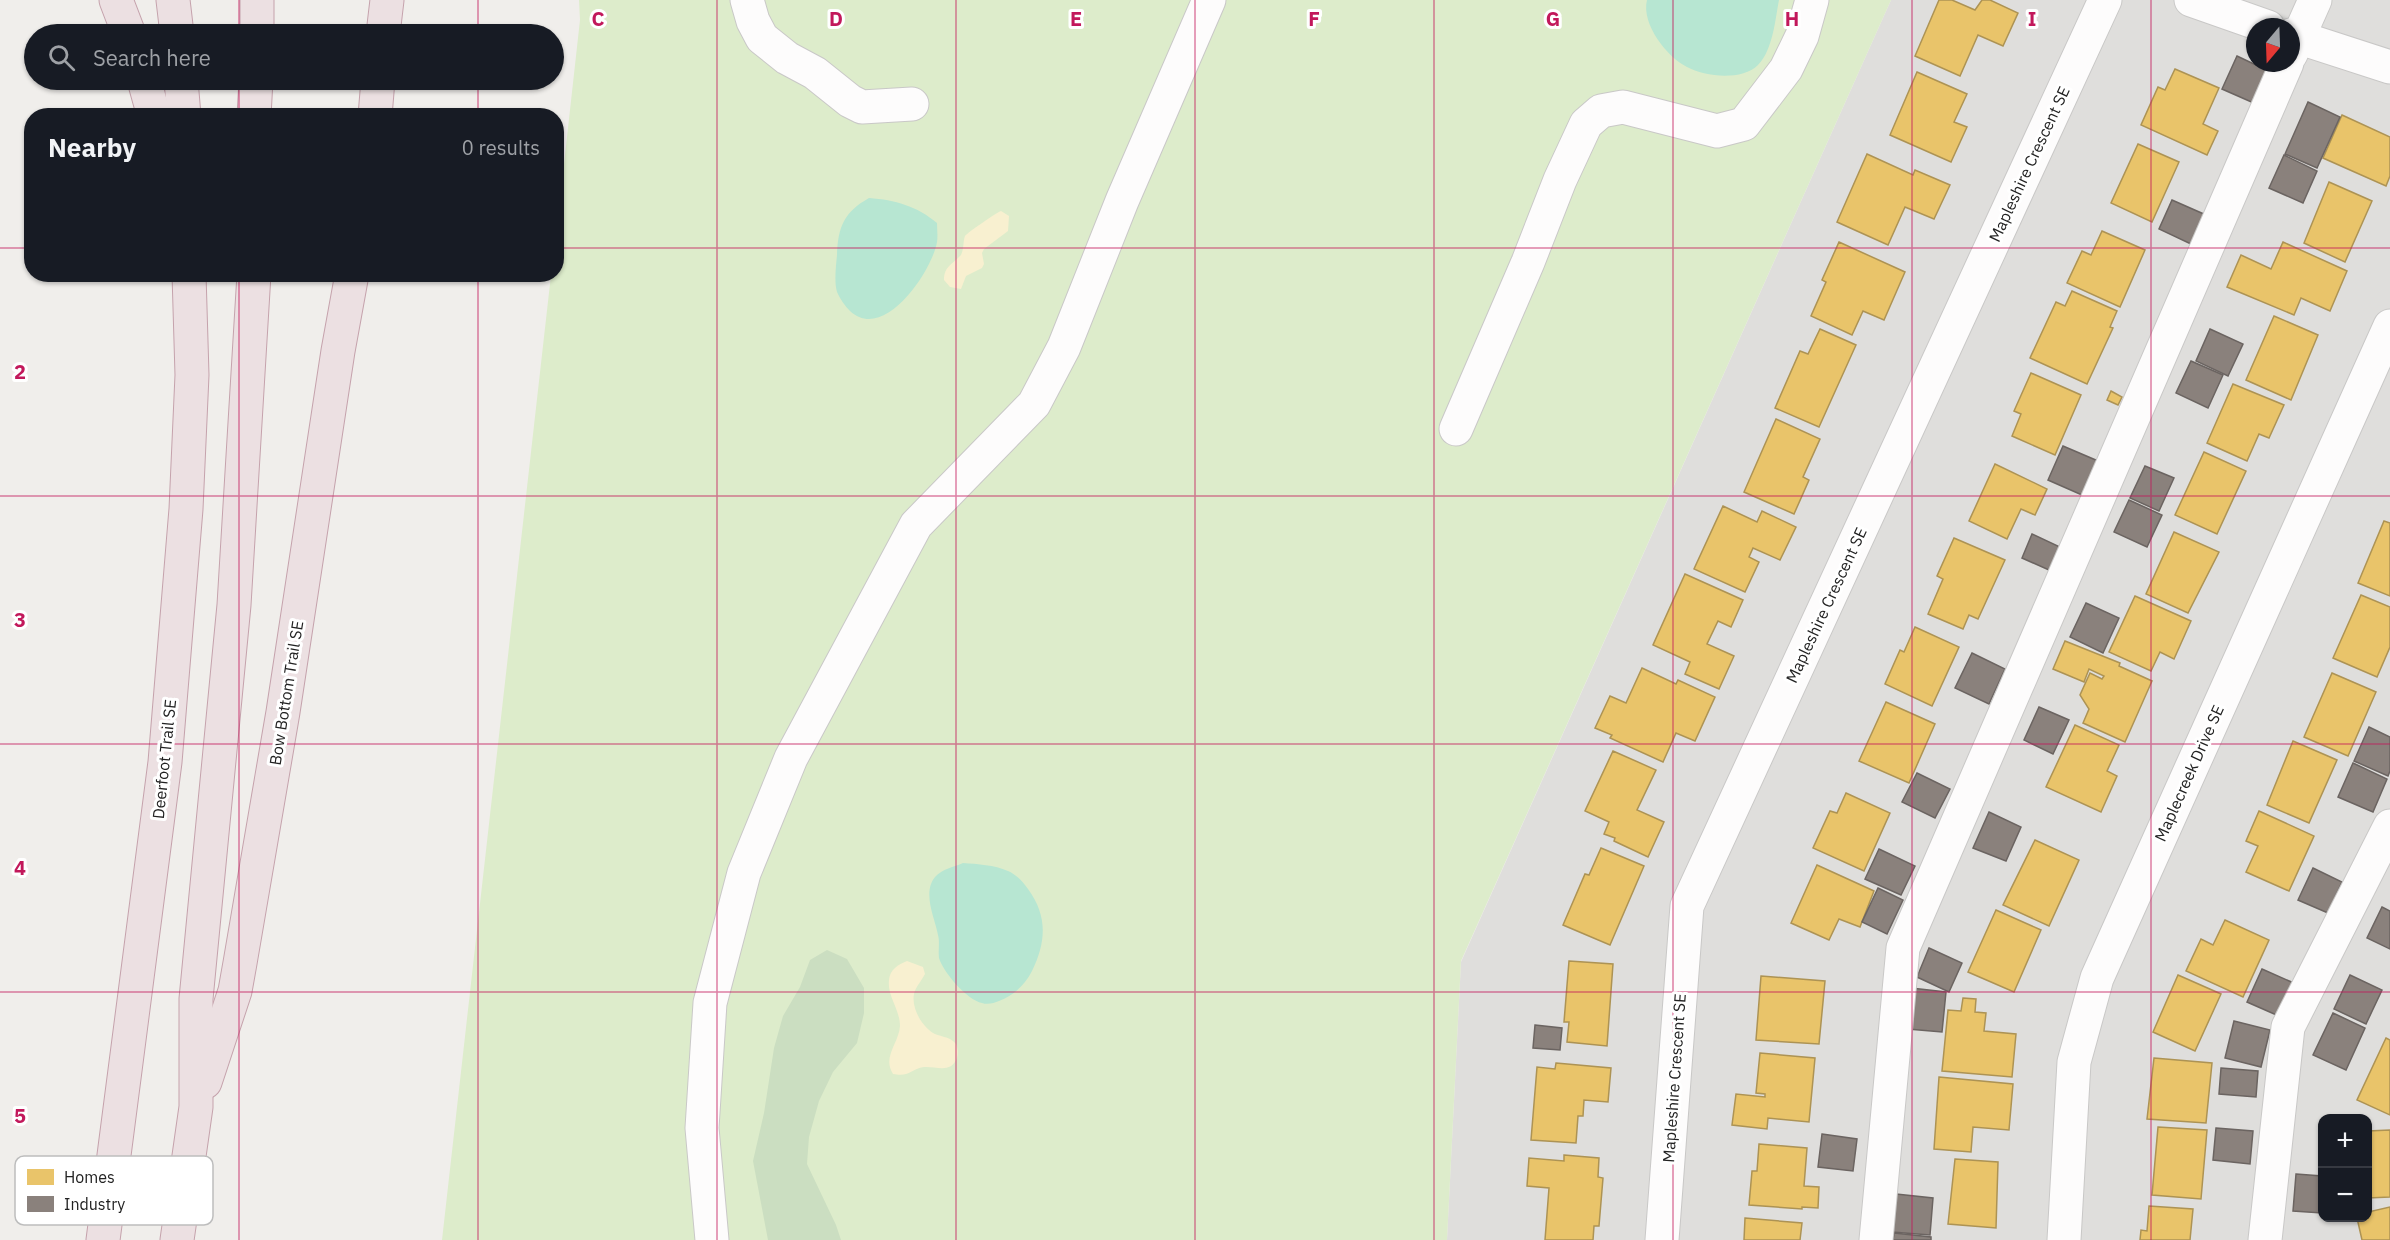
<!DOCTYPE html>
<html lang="en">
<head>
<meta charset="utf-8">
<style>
  :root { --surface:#171b24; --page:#20242c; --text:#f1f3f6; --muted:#9ea1a6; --line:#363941 }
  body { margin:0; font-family:"IBM Plex Sans",sans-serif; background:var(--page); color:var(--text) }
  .controls { position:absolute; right:18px; bottom:18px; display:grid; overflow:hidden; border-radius:12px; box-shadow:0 2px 4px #0004 }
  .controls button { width:54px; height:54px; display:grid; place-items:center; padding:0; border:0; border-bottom:2px solid var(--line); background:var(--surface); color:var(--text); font:30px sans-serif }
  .compass { position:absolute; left:2246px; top:18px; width:54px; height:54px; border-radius:50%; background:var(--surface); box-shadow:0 2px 4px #0004; rotate:199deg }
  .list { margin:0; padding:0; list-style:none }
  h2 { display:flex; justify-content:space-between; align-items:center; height:78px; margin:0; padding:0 24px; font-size:26px }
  h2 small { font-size:20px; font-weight:400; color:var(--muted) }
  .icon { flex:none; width:33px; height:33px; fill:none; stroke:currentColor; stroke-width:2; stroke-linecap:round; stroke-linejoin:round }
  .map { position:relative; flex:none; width:2390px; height:1240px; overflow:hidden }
  .search { position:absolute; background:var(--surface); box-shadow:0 2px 4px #0004; left:24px; top:24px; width:540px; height:66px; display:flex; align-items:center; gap:15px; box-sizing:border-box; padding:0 21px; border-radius:33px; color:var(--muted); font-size:22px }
  .panel { position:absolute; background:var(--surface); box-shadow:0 2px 4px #0004; left:24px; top:108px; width:540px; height:174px; border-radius:24px }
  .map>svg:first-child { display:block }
</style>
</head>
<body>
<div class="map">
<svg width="2390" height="1240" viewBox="0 0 2390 1240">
  <rect width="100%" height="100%" fill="#f0eeeb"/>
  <path fill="#dfdedc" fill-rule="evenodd" d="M1891,0H2390V1240H1447L1461,962ZM2255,27H2291V63H2255ZM2322,1118H2368V1218H2322Z"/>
  <polygon fill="#ddeccb" points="579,0 1891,0 1461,961 1447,1240 442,1240 551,275 556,274 557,227 580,20"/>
  <polygon fill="#cbdec1" points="827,950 847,959 864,988 864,1013 857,1043 833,1072 819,1101 809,1137 807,1164 836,1225 841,1240 768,1240 753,1161 764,1113 774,1048 783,1016 800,987 810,960"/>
  <g fill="#f8f0d0">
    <path d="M1001,211L1009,216L1008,231L984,249L982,253L984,264L982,268L966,276L961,289L950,287L944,280C944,266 953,264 961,255C964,249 963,241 965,236C967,233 996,213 1001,211Z"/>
    <path d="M907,961L923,967L925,974C922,980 915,988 914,994C911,1009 923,1028 935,1034C942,1037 951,1037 956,1044C958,1048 958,1054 957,1058C951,1074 936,1066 924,1067C910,1069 911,1077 893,1074C882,1057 899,1043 900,1026C900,1009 887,996 889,980C890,969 898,965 907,961Z"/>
  </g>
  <g fill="#b7e6d2">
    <path d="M1647,0H1779C1775,20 1773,50 1758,65C1742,81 1705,77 1687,67C1667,57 1641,24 1647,0Z"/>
    <path d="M869,198C895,200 917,206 937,223C937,229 938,236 937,242C932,271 884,343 850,311C845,306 840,299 837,292C834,282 836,266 837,255C838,227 844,212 869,198Z"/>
    <path d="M963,863C978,864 994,865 1008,871C1017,875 1023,882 1028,889C1048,916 1046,942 1032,971C1025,985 1014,995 999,1001C994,1003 988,1005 982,1003C967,1000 943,972 939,958C938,950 940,942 938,935C935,918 922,893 935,877C942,869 954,867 963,863Z"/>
  </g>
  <g fill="#e9c46a" stroke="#ad9354" stroke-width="1.5">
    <polygon points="1939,0 1952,0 1975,10 1982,0 1990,0 2018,13 2003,46 1978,35 1960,76 1915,56"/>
    <polygon points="2175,69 2219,88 2203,124 2218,131 2207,155 2141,125 2158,87 2165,90"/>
    <polygon points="1917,72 1967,94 1954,122 1967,127 1951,162 1890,135"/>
    <polygon points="2342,115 2390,137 2390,176 2386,186 2323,158"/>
    <polygon points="2138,144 2179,162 2152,222 2111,203"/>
    <polygon points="1867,154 1913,175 1915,170 1950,185 1934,219 1905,207 1888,245 1837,222"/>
    <polygon points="2329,182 2372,201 2345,262 2304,243"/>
    <polygon points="2102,231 2145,250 2120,307 2067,283 2082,251 2091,255"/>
    <polygon points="1839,242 1905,272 1884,320 1863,311 1852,335 1811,316 1826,282 1822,280"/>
    <polygon points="2283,242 2347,271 2330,311 2301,298 2294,315 2227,287 2241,255 2271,269"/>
    <polygon points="2072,291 2117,311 2110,327 2113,328 2087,384 2030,358 2056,302 2065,306"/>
    <polygon points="2274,316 2318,335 2291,400 2246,380"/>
    <polygon points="1820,329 1856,345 1819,427 1775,408 1800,351 1808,354"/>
    <polygon points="2031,373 2081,395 2055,455 2012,436 2021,414 2014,411"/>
    <polygon points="2233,384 2284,405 2269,438 2259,434 2247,461 2207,443"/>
    <polygon points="2111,391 2122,397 2118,405 2107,400"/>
    <polygon points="1776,419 1820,439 1803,477 1809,480 1794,514 1744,492"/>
    <polygon points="2204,452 2246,471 2217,534 2175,515"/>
    <polygon points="1995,464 2047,489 2035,515 2021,509 2007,539 1969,521"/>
    <polygon points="1723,506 1757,522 1762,511 1796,527 1780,560 1753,548 1749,557 1759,562 1745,592 1694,569"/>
    <polygon points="2384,521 2390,523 2390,596 2358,583"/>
    <polygon points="2174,532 2219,552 2188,613 2146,594"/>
    <polygon points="1954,538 2005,560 1978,619 1969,615 1963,629 1928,614 1943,579 1937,576"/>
    <polygon points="1685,574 1743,600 1731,627 1718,621 1707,644 1734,656 1719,689 1685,674 1690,662 1653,645"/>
    <polygon points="2361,595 2390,607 2390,647 2377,677 2333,658"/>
    <polygon points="2135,596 2191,621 2174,659 2160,652 2151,671 2109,652"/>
    <polygon points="1915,627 1959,647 1932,706 1885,684 1900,650 1904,652"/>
    <polygon points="2065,641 2120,663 2119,666 2152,681 2125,742 2083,723 2089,709 2080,695 2090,673 2102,679 2104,676 2089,669 2084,682 2053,669"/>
    <polygon points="1642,668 1676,684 1678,680 1715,697 1695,741 1676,733 1663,762 1610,738 1612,735 1595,728 1610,696 1626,703"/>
    <polygon points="2332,673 2376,692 2348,756 2304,737"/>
    <polygon points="1886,702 1935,724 1909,783 1859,761"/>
    <polygon points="2075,725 2119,745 2107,771 2117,776 2101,812 2046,787"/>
    <polygon points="2293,741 2337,760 2309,823 2267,805"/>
    <polygon points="1613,751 1656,770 1637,810 1664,822 1648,857 1614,841 1615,838 1604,834 1609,822 1585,811"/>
    <polygon points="1846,793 1890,813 1864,871 1813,848 1830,811 1837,813"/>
    <polygon points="2259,811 2314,836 2289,891 2246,872 2258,846 2246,841"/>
    <polygon points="2035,840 2079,860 2049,926 2003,905"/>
    <polygon points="1601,848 1644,866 1610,945 1563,925 1585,874 1589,875"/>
    <polygon points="1817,865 1874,891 1860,927 1839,919 1829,940 1791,923"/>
    <polygon points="1996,910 2041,930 2014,992 1968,972"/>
    <polygon points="2225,920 2269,940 2243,997 2186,971 2201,939 2213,945"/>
    <polygon points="1569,961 1613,964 1607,1046 1567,1042 1569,1022 1564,1022"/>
    <polygon points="2178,975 2221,994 2195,1051 2153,1032"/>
    <polygon points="1761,976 1825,981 1819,1044 1756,1040"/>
    <polygon points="1963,998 1976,999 1975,1012 1986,1013 1984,1031 2016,1034 2012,1077 1942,1071 1948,1010 1961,1011"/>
    <polygon points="2386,1038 2390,1040 2390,1115 2357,1100"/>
    <polygon points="1760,1053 1815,1058 1809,1122 1768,1118 1767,1129 1732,1125 1736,1094 1765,1097 1765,1094 1756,1093"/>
    <polygon points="2154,1058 2212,1063 2206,1123 2147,1119"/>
    <polygon points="1556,1063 1611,1068 1608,1102 1584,1100 1583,1116 1578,1116 1576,1143 1531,1140 1537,1067 1555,1069"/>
    <polygon points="1939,1077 2013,1084 2009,1130 1973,1127 1971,1152 1934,1149"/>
    <polygon points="2158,1127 2207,1130 2201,1199 2152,1195"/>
    <polygon points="2390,1130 2390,1197 2368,1198 2368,1131"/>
    <polygon points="1759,1144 1807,1148 1804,1186 1819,1187 1818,1208 1802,1207 1802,1209 1749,1205 1752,1171 1757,1171"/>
    <polygon points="1564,1155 1599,1158 1598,1177 1603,1178 1599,1226 1594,1226 1593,1240 1545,1240 1549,1188 1527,1186 1529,1158 1564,1161"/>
    <polygon points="1955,1159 1998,1162 1996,1228 1948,1224"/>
    <polygon points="2149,1206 2193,1209 2190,1240 2140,1240 2141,1230 2147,1231"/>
    <polygon points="2390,1207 2390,1240 2362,1240 2357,1218 2368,1218 2368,1212"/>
    <polygon points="1745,1218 1802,1223 1800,1240 1744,1240"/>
  </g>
  <g fill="#8a817c" stroke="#6b6461" stroke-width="1.5">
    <polygon points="2237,56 2271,72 2256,104 2222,89"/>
    <polygon points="2308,102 2340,117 2317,168 2285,154"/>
    <polygon points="2284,155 2317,171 2303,203 2269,188"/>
    <polygon points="2172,200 2206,215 2193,245 2159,229"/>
    <polygon points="2210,329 2243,344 2228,376 2196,361"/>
    <polygon points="2191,361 2223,375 2208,408 2176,393"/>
    <polygon points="2063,446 2098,461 2082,495 2048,480"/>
    <polygon points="2145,466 2174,478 2159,511 2130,498"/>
    <polygon points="2129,500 2162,515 2147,547 2114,532"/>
    <polygon points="2032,534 2060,547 2049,570 2022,558"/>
    <polygon points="2086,603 2119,618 2103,653 2070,637"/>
    <polygon points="1972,653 2005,669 1989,704 1955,688"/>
    <polygon points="2039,707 2069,720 2053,754 2024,740"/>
    <polygon points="2369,727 2390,737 2390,771 2388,776 2354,761"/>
    <polygon points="2353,763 2387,779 2373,812 2338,797"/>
    <polygon points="1917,773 1950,789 1935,818 1902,802"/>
    <polygon points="1989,812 2021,827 2006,861 1973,848"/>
    <polygon points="1879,849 1915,866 1901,895 1865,879"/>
    <polygon points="2313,868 2342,882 2328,913 2298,900"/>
    <polygon points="1878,888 1903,900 1887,934 1862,922"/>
    <polygon points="2382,907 2390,911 2390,949 2367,938"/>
    <polygon points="1929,948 1962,963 1949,992 1917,977"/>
    <polygon points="2262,969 2296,984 2281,1017 2247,1002"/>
    <polygon points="2350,975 2382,990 2366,1024 2334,1009"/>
    <polygon points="1911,988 1946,992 1942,1032 1908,1029"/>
    <polygon points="2333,1013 2365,1028 2346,1070 2313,1055"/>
    <polygon points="2234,1021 2270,1030 2261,1067 2225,1058"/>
    <polygon points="1535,1025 1562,1028 1560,1050 1533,1048"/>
    <polygon points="2221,1068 2258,1071 2256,1097 2219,1094"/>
    <polygon points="2216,1128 2253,1131 2250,1164 2213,1160"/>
    <polygon points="1822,1134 1857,1139 1853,1171 1818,1167"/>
    <polygon points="2296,1174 2322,1176 2322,1213 2293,1211"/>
    <polygon points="1896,1194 1933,1198 1930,1235 1892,1232"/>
    <polygon points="1894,1233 1931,1237 1931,1240 1893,1240"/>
  </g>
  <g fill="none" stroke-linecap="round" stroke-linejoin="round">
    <g stroke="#c9c8c7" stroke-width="35">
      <g id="minor">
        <polyline points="747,0 753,21 762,38 787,58 815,73 850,101 862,107 912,104"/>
        <polyline points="2191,0 2268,27"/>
        <polyline points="2291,35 2390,67"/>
        <polyline points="2291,54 2315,0"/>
        <polyline points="1456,429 1528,262 1560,180 1586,124 1601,111 1623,107 1717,131 1744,124 1786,69 1802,36 1812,0"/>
        <polyline points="712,1240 702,1128 710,1003 744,873 791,758 916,525 1034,404 1064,347 1122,201 1209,0"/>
        <polyline points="1662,1240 1687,906 2105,0"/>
        <polyline points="1876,1240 1903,948 2287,63"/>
        <polyline points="2064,1240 2074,1062 2097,978 2390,326"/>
        <polyline points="2265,1240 2288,1027 2390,826"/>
      </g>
    </g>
    <g stroke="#c5a2ac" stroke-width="35">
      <g id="highway">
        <polyline points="116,0 129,34"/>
        <polyline points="173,0 177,34"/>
        <polyline points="257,34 257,0"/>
        <polyline points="383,34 387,0"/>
        <polyline points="144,80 154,116"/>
        <polyline points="181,80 184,116"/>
        <polyline points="254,116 256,80"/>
        <polyline points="375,116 378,80"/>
        <polyline points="205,1082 235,991 240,963 283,712 338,351 352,274"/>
        <polyline points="103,1240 165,762 186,509 192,375 189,274"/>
        <polyline points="177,1240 196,1107 196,999 234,605 254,274"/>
      </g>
    </g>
    <use href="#minor" stroke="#fdfcfc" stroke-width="33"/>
    <use href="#highway" stroke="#ece0e2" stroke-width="33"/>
  </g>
  <path fill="none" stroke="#c2185b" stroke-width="1.5" stroke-opacity="0.55" d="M239,0V34M478,0V34M717,0V1240M956,0V1240M1195,0V1240M1434,0V1240M1673,0V1240M1912,0V1240M2151,0V1240M239,80V116M478,80V116M0,248H32M556,248H2390M239,274V1240M478,274V1240M0,496H2390M0,744H2390M0,992H2390"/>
  <g text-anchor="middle" stroke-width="6" stroke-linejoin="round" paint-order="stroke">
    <g font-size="16" fill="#222" stroke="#fff">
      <text transform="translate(2029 164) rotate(-65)" y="6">Mapleshire Crescent SE</text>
      <text transform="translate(1826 605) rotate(-65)" y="6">Mapleshire Crescent SE</text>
      <text transform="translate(286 693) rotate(-81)" y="6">Bow Bottom Trail SE</text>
      <text transform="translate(164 759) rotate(-84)" y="6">Deerfoot Trail SE</text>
      <text transform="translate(2189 773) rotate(-66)" y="6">Maplecreek Drive SE</text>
      <text transform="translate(1674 1078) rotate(-86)" y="6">Mapleshire Crescent SE</text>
    </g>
  </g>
  <rect x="15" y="1156" width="198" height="69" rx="9" fill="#fff" stroke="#bdbdbd" stroke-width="1.5"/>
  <rect x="27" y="1169" width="27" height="16" fill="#e9c46a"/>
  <rect x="27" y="1196" width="27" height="16" fill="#8a817c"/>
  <g font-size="16" fill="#222">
    <text x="64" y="1183">Homes</text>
    <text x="64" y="1210">Industry</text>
  </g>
  <g font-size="20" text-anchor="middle" font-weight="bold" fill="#c2185b" stroke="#fff" stroke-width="6" stroke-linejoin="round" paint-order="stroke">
    <text x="598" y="26">C</text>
    <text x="836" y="26">D</text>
    <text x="1076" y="26">E</text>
    <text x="1314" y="26">F</text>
    <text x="1553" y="26">G</text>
    <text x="1792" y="26">H</text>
    <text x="2032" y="26">I</text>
    <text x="20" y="379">2</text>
    <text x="20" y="627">3</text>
    <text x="20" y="875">4</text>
    <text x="20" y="1123">5</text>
  </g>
</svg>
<div class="controls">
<button>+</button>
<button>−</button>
</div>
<svg class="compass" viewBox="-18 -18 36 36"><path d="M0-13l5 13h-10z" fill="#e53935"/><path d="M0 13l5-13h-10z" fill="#9ea1a6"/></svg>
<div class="search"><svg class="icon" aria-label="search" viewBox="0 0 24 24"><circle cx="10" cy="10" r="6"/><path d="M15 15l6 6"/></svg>Search here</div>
<section class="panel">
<h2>Nearby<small>0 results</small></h2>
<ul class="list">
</ul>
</section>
</div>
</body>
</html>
